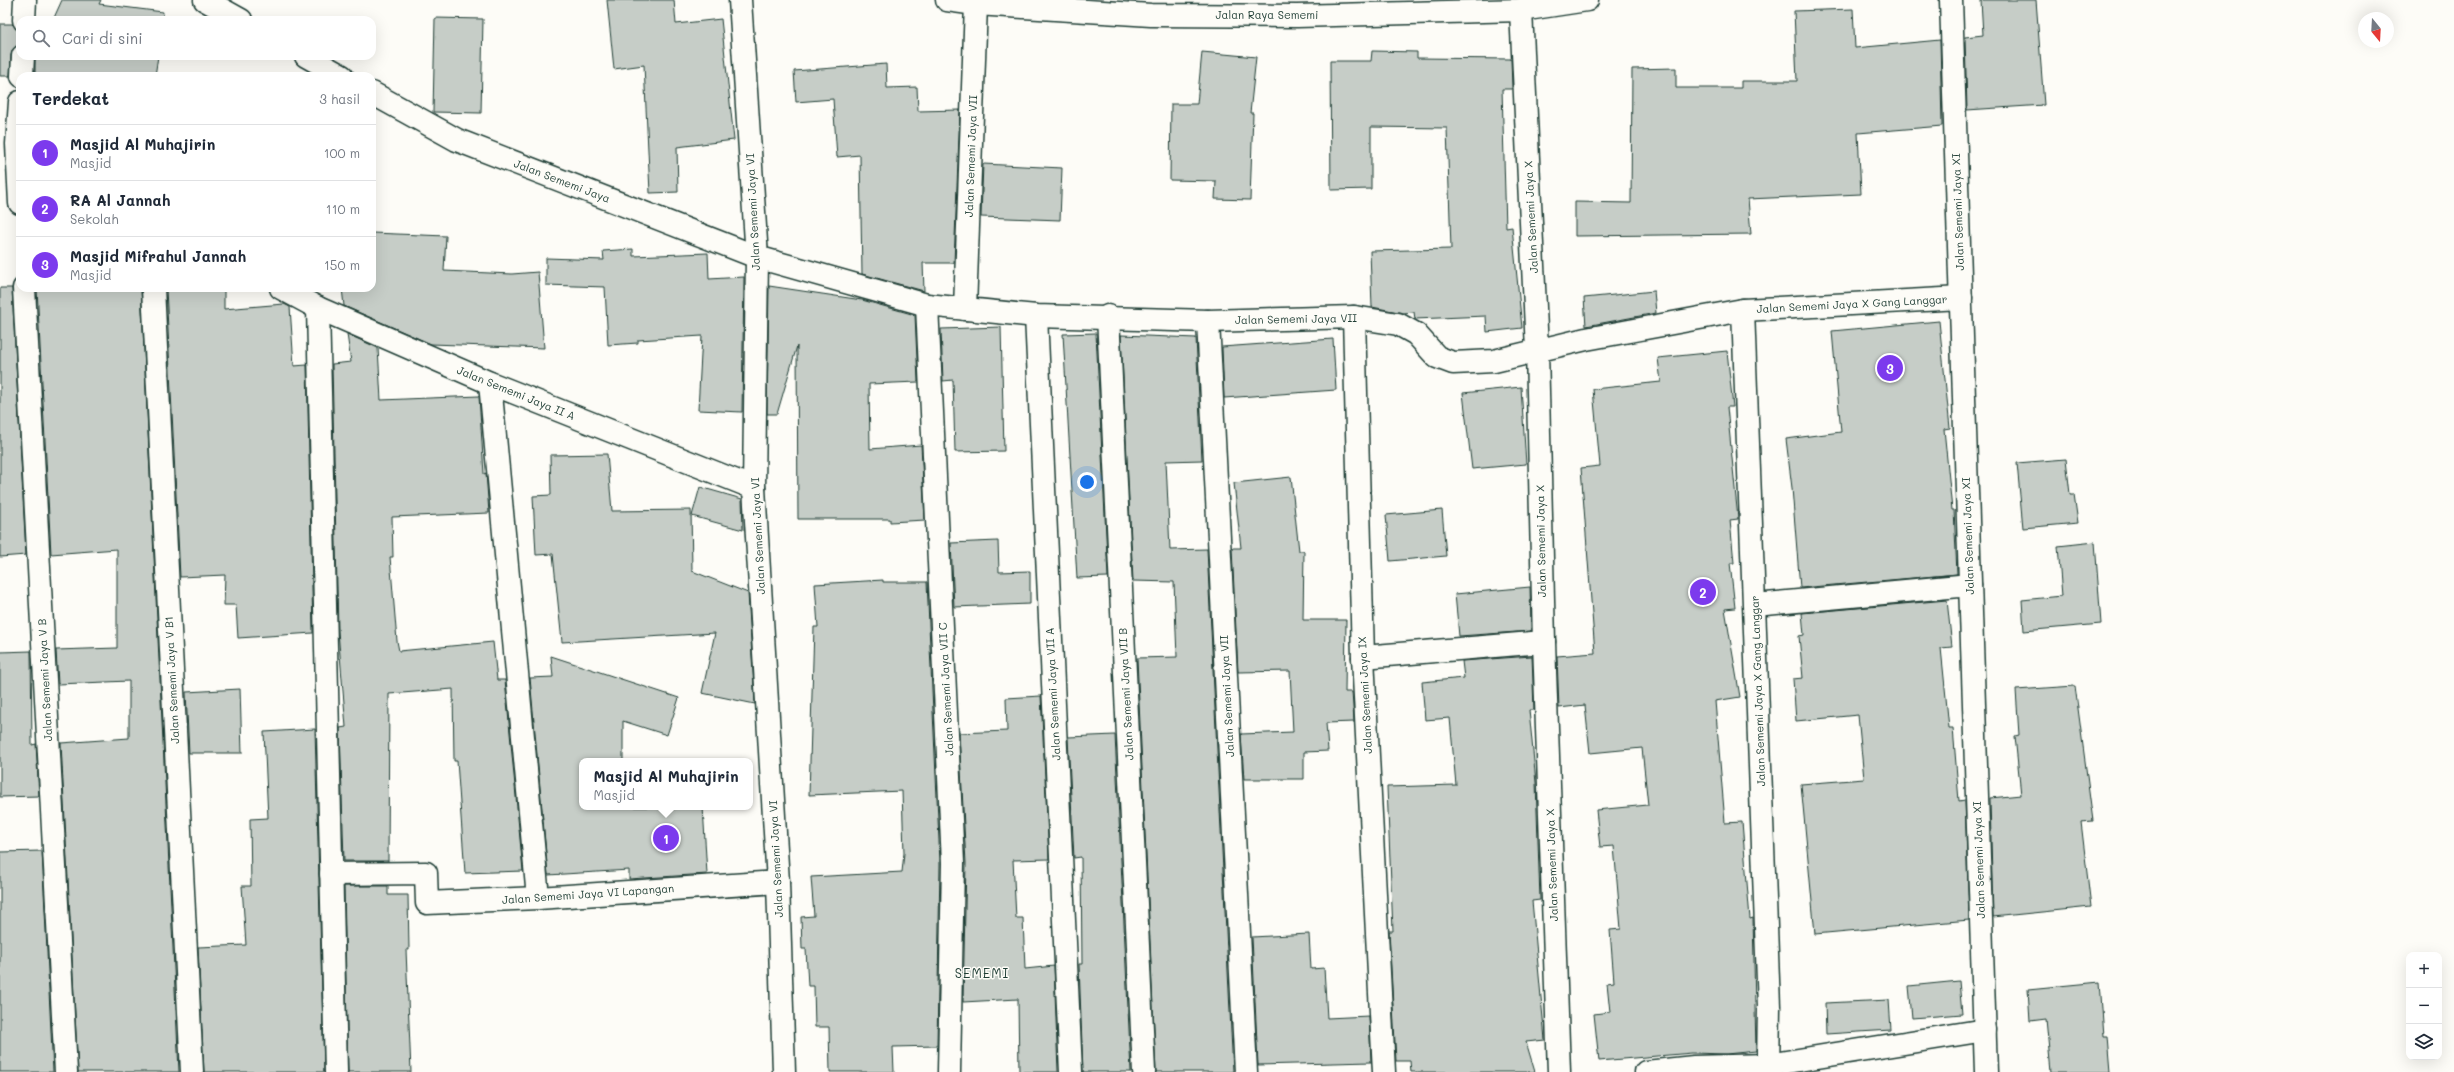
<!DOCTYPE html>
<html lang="id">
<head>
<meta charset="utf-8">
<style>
  :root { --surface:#fff; --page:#f6f6f7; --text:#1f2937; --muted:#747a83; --line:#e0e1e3; --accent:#7c3aed }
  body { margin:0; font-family:Mali,sans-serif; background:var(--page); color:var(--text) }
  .controls { position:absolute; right:12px; bottom:12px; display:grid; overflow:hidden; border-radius:8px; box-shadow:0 4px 16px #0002 }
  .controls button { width:36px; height:36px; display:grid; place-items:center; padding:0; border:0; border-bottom:1px solid var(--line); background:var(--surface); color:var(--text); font:20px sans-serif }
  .compass { position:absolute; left:2358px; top:12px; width:36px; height:36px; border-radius:50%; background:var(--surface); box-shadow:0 4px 16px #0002; rotate:162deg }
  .you { position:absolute; left:1087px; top:482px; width:14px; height:14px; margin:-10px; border:3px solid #fff; border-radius:50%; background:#1a73e8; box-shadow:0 0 0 6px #1a73e833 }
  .badge { display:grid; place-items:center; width:26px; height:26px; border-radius:50%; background:var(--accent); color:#fff; font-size:13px; font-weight:700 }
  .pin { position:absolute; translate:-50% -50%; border:2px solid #fff; box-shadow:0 1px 4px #0006 }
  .popup { position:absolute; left:579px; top:758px; width:174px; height:52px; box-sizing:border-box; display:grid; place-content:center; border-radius:8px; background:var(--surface); filter:drop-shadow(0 1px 3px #0005); font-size:13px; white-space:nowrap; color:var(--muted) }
  .popup b { font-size:15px; color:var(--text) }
  .popup::after { content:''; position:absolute; left:50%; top:100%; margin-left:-8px; border:8px solid transparent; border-top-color:var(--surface) }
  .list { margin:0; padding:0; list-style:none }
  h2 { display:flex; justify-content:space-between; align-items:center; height:52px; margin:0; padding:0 16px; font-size:17px }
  h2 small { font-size:13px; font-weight:400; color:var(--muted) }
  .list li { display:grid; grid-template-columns:26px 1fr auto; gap:12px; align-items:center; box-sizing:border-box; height:56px; padding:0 16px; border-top:1px solid var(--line) }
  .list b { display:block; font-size:15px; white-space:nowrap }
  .list p { margin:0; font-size:13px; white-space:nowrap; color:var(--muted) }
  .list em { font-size:13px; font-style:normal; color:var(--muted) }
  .icon { flex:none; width:22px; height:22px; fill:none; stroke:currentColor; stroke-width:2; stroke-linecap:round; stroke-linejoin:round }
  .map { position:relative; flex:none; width:2454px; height:1072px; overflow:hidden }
  .search { position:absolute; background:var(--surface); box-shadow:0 4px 16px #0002; left:16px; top:16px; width:360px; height:44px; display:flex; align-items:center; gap:10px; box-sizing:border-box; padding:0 14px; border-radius:12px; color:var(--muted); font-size:15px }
  .panel { position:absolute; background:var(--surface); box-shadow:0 4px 16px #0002; left:16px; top:72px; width:360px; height:220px; border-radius:12px }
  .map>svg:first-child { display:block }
</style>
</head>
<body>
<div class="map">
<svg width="2454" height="1072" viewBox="0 0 2454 1072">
  <rect width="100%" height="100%" fill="#fdfcf7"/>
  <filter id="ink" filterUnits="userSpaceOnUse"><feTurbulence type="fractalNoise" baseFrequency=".025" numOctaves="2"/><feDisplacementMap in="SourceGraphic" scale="8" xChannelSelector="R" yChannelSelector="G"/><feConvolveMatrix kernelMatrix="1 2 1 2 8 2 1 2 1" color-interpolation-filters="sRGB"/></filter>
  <g filter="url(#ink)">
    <g fill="#c6cdc7" stroke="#1f3d34">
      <polygon points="62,0 101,0 99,4 163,12 162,20 53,20"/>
      <polygon points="607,0 674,0 676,24 721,19 734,140 677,147 678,192 650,193 644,65 614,69"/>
      <polygon points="1981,0 2036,0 2044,105 1967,110 1965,37 1983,35"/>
      <polygon points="1853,9 1855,48 1940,40 1942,126 1858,133 1861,194 1748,199 1751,234 1575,236 1575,202 1631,203 1632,69 1676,68 1676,88 1741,88 1741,81 1797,81 1794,11"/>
      <polygon points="435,18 483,19 481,113 433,112"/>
      <polygon points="0,24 12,24 20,31 20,44 13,49 11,55 10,76 0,76"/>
      <polygon points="1372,51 1417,52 1417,58 1511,59 1512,89 1502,89 1506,228 1512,227 1522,328 1487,332 1486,316 1415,319 1414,312 1403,313 1372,307 1370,251 1451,249 1447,128 1371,127 1371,189 1331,190 1330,61 1371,61"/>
      <polygon points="1202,52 1256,57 1250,113 1253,113 1250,200 1215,199 1216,181 1170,180 1171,104 1197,104"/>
      <polygon points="35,56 158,56 155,76 35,76"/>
      <polygon points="886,64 887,88 917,87 918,111 960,110 954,263 923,263 924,291 862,274 860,155 837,157 833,99 796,102 794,71"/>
      <polygon points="983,164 1062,168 1060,220 981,217"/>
      <polygon points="372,233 446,236 444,271 512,274 538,272 544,348 431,344 344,306 342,288 372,288"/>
      <polygon points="633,249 633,256 708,253 709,279 744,277 742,412 698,410 702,336 638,340 638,343 608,345 605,287 546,285 546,258 604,260 603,251"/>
      <polygon points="769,286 862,300 915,315 918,382 869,384 870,449 921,445 925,520 890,522 890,519 798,519 797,346 777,414 767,414"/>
      <polygon points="0,288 12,288 26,555 0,557"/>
      <polygon points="37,288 141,288 179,1072 78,1072 61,743 129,738 129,681 58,684 56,650 117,648 117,549 51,554"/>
      <polygon points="166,288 224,288 224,309 284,304 290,307 294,366 307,365 313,633 238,638 236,605 224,605 225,575 180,577"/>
      <polygon points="1654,291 1656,313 1586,326 1584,298"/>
      <polygon points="1939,321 1950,428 1944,429 1952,510 1954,510 1957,574 1800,588 1792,488 1786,439 1841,432 1832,331"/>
      <polygon points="1001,327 1004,451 955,452 953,380 943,381 941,329"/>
      <polygon points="1096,333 1108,577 1077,578 1063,334"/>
      <polygon points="347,334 378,348 381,400 479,396 484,474 486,473 489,513 392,517 393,557 390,557 397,641 399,651 493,642 497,680 505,680 523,871 465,873 457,761 454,761 453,689 389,694 388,861 344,861 340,728 346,727 338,631 332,364 351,362"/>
      <polygon points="1121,335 1196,338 1202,460 1166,461 1170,550 1207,549 1233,1072 1156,1072 1137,658 1177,657 1174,582 1133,581"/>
      <polygon points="1333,339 1336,390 1224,398 1222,347"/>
      <polygon points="1727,351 1733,407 1727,407 1738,519 1730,520 1734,563 1730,563 1735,608 1725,609 1740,697 1715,701 1725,823 1742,822 1750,919 1753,918 1756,1051 1726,1054 1692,1053 1599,1061 1594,1014 1610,1012 1607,983 1614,982 1610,930 1621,929 1614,846 1600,847 1596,810 1648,805 1642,748 1590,753 1585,705 1559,708 1557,656 1595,653 1581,468 1600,466 1593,389 1661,382 1658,358"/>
      <polygon points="1521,387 1526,464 1472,469 1463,393"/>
      <polygon points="607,454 612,511 691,510 692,571 748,593 755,704 702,693 715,633 562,642 553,554 536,555 533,496 551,495 550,455"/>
      <polygon points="2066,459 2070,494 2074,494 2078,523 2023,528 2017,463"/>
      <polygon points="1291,477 1299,551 1304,551 1303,620 1346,620 1345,692 1352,692 1354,722 1326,723 1328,751 1304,752 1304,779 1244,779 1241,734 1293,732 1290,671 1238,672 1232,548 1241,548 1234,483"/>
      <polygon points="700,487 742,499 743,530 692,516"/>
      <polygon points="1442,510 1446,556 1390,561 1386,515"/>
      <polygon points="998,541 999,572 1030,571 1030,604 954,607 951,543"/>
      <polygon points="2095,542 2101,624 2024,631 2022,600 2062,596 2058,546"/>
      <polygon points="883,580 883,582 927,582 940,863 937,1046 893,1047 894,1072 830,1072 829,1027 815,1027 814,986 808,986 806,949 802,949 801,917 814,916 811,877 902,872 904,853 902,791 809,795 814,627 818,627 815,584"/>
      <polygon points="1530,587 1531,631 1459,636 1455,594"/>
      <polygon points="1947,600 1952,647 1941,648 1949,728 1953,728 1959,801 1965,800 1969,920 1815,934 1801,784 1864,779 1858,715 1796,721 1793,679 1803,678 1799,636 1804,635 1802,613"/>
      <polygon points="31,651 32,745 36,744 39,796 0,797 0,652"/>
      <polygon points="551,656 679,698 667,735 623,721 623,761 582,761 582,807 703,807 707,874 629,879 629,870 548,875 530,678 553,677"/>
      <polygon points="1532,656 1534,710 1529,710 1536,783 1540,900 1532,901 1545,1040 1526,1042 1535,1072 1411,1072 1410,1061 1396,1061 1389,931 1393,931 1387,787 1456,785 1450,718 1425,720 1422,682 1464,678 1462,661"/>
      <polygon points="2075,686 2093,821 2081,822 2091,907 1993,917 1990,798 2021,795 2015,736 2019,735 2016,690"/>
      <polygon points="240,689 242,753 189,753 186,692"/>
      <polygon points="1041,696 1049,859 1013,860 1016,918 1023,918 1025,969 1054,966 1058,1072 1019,1072 1018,999 963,1002 966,863 959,733 1007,731 1006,698"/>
      <polygon points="315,729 324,1072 204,1072 198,947 246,945 242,886 251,886 250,819 268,818 264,732"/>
      <polygon points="1115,735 1131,1072 1083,1072 1079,964 1082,964 1081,857 1074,858 1068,737"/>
      <polygon points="42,851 53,1072 0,1072 0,852"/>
      <polygon points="344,886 388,886 388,895 408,895 409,950 406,950 411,1072 348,1072"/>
      <polygon points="1309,934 1311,969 1324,968 1327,1018 1369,1016 1371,1062 1258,1065 1252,937"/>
      <polygon points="1959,981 1962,1014 1912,1018 1909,986"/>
      <polygon points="2100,982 2104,1036 2108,1036 2111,1072 2051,1072 2046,1019 2030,1021 2028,989"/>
      <polygon points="1889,1000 1891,1030 1826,1034 1825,1003"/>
    </g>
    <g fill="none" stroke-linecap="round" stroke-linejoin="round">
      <g stroke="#1f3d34" stroke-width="25">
        <g id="minor">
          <polyline points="205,0 241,20"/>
          <polyline points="740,0 757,257 754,488 778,882 784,1072"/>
          <polyline points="1951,0 1986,1072"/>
          <polyline points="1521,10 1537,350 1544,642 1559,1072"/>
          <polyline points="24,20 25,0"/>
          <polyline points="306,56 342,76"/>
          <polyline points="22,76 23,56"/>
          <polyline points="372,93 457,140 757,257 927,305 1036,316 1208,321 1354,317 1398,324 1416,334 1437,357 1453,363 1494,361 1586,339 1743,310 1961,298"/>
          <polyline points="20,102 17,144 20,203"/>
          <polyline points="24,288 66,1072"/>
          <polyline points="153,288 192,1072"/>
          <polyline points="281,288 318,308 490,383 754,488"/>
          <polyline points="927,305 953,863 949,1072"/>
          <polyline points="318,308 336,1072"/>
          <polyline points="965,309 976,4"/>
          <polyline points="1743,310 1769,1007 1768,1072"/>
          <polyline points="1036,316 1071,1072"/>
          <polyline points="1108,316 1144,1072"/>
          <polyline points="1354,317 1363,657 1384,1072"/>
          <polyline points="1208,321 1246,1072"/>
          <polyline points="490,383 538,898"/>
          <polyline points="1755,605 1970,585"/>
          <polyline points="1363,657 1544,642"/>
          <polyline points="331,874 426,873 427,903 538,898 778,882"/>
          <polyline points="1646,1072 1694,1067 1768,1065 1985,1030"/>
        </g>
      </g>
      <g stroke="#1f3d34" stroke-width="25">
        <polyline id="major" points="947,0 976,4 1151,15 1297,16 1521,10 1587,0"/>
      </g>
      <use href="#minor" stroke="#fdfcf7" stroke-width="22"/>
      <use href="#major" stroke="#fdfcf7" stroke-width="22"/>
    </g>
  </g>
  <g text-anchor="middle" stroke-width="3" stroke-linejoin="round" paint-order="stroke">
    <g font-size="11" fill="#1f3d34" stroke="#fdfcf7">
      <text x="1267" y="19">Jalan Raya Sememi</text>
      <text transform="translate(971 156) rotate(-88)" y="4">Jalan Sememi Jaya VII</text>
      <text transform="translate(562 181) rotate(21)" y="4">Jalan Sememi Jaya</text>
      <text transform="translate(753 212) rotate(-93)" y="4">Jalan Sememi Jaya VI</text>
      <text transform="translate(1958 212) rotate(-92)" y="4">Jalan Sememi Jaya XI</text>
      <text transform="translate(1531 217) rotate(-93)" y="4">Jalan Sememi Jaya X</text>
      <text transform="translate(1852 304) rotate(-3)" y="4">Jalan Sememi Jaya X Gang Langgar</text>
      <text transform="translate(1296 319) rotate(-1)" y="4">Jalan Sememi Jaya VII</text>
      <text transform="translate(516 393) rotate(22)" y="4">Jalan Sememi Jaya II A</text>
      <text transform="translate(758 536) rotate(-93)" y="4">Jalan Sememi Jaya VI</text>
      <text transform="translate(1968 536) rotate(-92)" y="4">Jalan Sememi Jaya XI</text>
      <text transform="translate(1541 541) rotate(-91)" y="4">Jalan Sememi Jaya X</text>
      <text transform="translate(45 680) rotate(-93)" y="4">Jalan Sememi Jaya V B</text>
      <text transform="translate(172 680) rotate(-93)" y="4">Jalan Sememi Jaya V B1</text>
      <text transform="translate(946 689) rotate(-93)" y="4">Jalan Sememi Jaya VII C</text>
      <text transform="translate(1758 691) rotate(-92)" y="4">Jalan Sememi Jaya X Gang Langgar</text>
      <text transform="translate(1053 694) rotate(-93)" y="4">Jalan Sememi Jaya VII A</text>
      <text transform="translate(1126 694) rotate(-93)" y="4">Jalan Sememi Jaya VII B</text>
      <text transform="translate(1365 695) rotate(-93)" y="4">Jalan Sememi Jaya IX</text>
      <text transform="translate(1227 696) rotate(-93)" y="4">Jalan Sememi Jaya VII</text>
      <text transform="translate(776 859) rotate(-93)" y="4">Jalan Sememi Jaya VI</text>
      <text transform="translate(1979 860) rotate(-92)" y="4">Jalan Sememi Jaya XI</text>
      <text transform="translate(1552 865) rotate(-92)" y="4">Jalan Sememi Jaya X</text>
      <text transform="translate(588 894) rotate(-4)" y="4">Jalan Sememi Jaya VI Lapangan</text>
    </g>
    <g font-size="13" letter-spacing="1" fill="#1f3d34" stroke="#fdfcf7">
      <text x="982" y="978">SEMEMI</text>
    </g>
  </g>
</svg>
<div class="controls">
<button>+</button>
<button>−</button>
<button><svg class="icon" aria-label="layers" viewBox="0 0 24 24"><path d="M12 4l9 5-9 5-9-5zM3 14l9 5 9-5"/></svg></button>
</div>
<svg class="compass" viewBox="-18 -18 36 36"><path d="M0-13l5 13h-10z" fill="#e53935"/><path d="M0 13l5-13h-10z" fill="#747a83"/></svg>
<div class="you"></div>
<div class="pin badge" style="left:666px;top:838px">1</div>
<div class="popup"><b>Masjid Al Muhajirin</b>Masjid</div>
<div class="pin badge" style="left:1703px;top:592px">2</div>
<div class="pin badge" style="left:1890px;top:368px">3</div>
<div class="search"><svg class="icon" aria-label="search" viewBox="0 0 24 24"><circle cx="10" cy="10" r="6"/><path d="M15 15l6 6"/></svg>Cari di sini</div>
<section class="panel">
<h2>Terdekat<small>3 hasil</small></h2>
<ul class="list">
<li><span class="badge">1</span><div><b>Masjid Al Muhajirin</b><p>Masjid</p></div><em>100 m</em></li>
<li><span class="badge">2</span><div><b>RA Al Jannah</b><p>Sekolah</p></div><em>110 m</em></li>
<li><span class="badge">3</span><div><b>Masjid Mifrahul Jannah</b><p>Masjid</p></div><em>150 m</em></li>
</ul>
</section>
</div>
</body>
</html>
